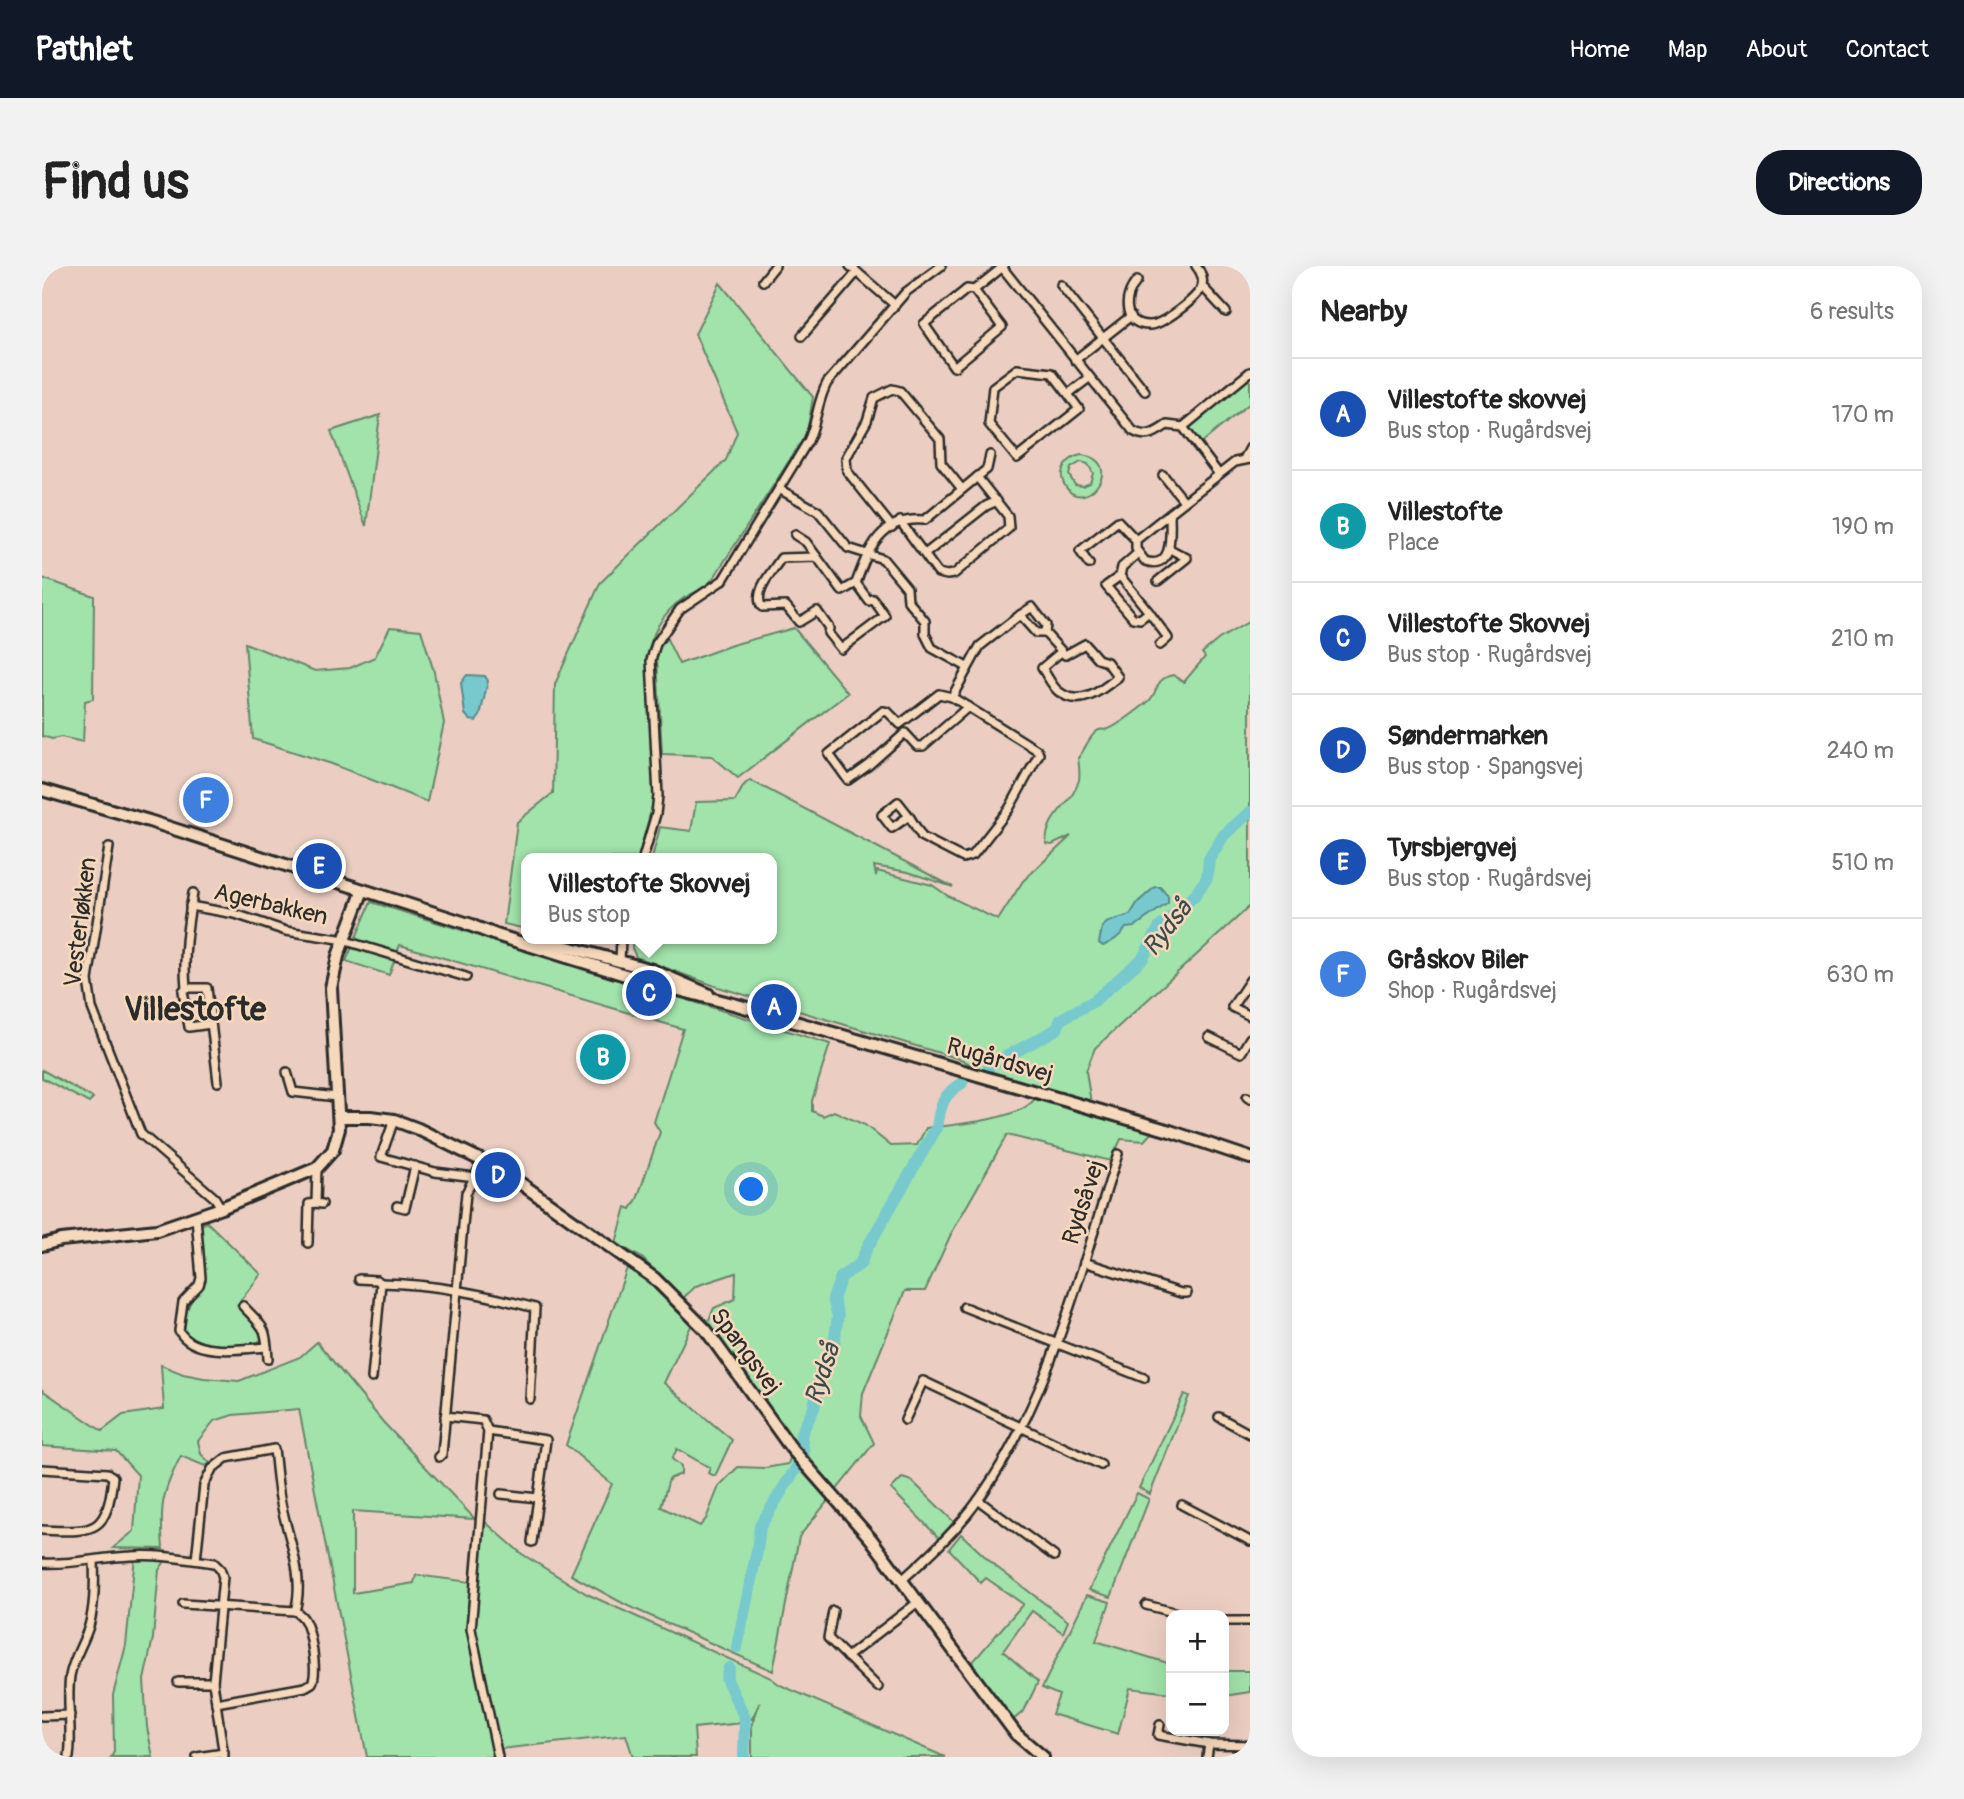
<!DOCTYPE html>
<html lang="en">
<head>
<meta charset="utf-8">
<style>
  :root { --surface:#fff; --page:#f2f2f2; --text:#222; --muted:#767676; --line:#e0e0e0; --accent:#111827 }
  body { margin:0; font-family:Pangolin,sans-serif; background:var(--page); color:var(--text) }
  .controls { position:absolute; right:21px; bottom:21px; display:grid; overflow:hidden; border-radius:14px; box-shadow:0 7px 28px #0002 }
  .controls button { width:63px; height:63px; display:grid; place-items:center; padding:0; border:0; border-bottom:2px solid var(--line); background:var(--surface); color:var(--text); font:35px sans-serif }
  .you { position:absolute; left:710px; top:924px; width:24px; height:24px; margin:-18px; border:5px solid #fff; border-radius:50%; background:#1a73e8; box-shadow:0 0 0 10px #1a73e833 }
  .badge { display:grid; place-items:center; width:46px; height:46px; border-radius:50%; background:var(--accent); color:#fff; font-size:23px; font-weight:700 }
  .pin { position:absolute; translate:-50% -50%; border:4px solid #fff; box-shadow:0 2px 7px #0006 }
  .popup { position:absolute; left:479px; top:587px; width:256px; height:91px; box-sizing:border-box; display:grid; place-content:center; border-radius:14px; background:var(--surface); filter:drop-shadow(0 2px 5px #0005); font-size:23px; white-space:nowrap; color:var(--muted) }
  .popup b { font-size:26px; color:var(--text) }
  .popup::after { content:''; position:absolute; left:50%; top:100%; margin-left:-14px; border:14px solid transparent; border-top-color:var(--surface) }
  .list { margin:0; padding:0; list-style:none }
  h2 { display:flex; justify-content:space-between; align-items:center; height:91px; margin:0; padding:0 28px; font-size:30px }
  h2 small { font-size:23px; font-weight:400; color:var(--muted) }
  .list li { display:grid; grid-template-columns:46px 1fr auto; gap:21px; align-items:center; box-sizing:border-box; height:112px; padding:0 28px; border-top:2px solid var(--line) }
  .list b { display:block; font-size:26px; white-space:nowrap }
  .list p { margin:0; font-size:23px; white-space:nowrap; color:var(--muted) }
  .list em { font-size:23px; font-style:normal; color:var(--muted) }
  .map { position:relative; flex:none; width:1208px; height:1491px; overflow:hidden; border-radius:28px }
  header { display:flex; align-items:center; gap:42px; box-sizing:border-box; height:98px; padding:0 35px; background:var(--accent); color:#fff }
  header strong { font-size:33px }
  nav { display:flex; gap:38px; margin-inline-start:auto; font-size:24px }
  .intro { display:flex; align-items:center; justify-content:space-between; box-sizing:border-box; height:168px; padding:0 42px }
  h1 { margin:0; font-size:49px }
  .button { padding:18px 32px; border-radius:28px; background:var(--accent); color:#fff; font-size:24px; font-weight:700 }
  main { display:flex; gap:42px; padding:0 42px }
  aside { flex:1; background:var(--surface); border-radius:28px; box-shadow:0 7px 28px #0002 }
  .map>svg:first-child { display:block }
</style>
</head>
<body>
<header>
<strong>Pathlet</strong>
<nav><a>Home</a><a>Map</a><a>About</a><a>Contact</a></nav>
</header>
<div class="intro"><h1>Find us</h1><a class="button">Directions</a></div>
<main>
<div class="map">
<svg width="1208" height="1491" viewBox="0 0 1208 1491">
  <rect width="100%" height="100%" fill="#ebcec1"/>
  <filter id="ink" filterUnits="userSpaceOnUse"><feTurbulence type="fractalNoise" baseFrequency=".0143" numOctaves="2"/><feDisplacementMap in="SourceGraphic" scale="14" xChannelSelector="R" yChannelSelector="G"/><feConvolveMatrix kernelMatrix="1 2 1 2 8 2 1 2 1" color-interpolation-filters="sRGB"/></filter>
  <g filter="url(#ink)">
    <g fill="#a2e2ab" stroke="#66866b" stroke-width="2" fill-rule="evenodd">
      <path d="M678,17L771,131L765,167L671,313C662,323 653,326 642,332C620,346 608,370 605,394L613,530L596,592H484V663L462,658L475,556L511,527L513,418L558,317L684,194L695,166L653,68Z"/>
      <polygon points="1208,110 1208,137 1158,178 1144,161"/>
      <polygon points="338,149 324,260 289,165"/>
      <path d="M1039,189C1087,195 1041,254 1022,218C1015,204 1026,192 1039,189ZM1039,196L1046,198L1051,207L1048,217L1041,220L1033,219L1027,209L1029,202Z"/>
      <polygon points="0,312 52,330 51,433 43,435 41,476 19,471 10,473 0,470"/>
      <path d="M1208,355V640L1053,782L1044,805L1051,850L1110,866L1102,875L1079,873L1069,895L965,869L909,968L883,1025H863L821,1127L819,1150L832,1177L757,1271L731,1405L584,1339L529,1309L570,1218L524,1179L585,1002L610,1019L650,1058L622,1117L690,1174L673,1210L666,1207L668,1202L635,1183L630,1193L639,1200V1208L627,1213L619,1241L658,1260L664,1253L677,1220L696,1201L723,1202L746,1198L753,1178L689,1088L665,1058L672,1042L693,1033L694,1007L654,1020L641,1032L600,992L574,977L584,941L589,943L595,933L618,866L612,856L641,763L358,679L347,709L304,695L329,636L788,778L770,835V845L781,850L792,845L823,859L849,880L875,879L884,862C910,859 972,854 990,836C994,833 995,826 997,822L934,802L921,794L673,720L594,691L590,682L591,673H730V592H610L618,561L649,565L654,536L693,535L702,519L708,514L911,621L866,606L832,600L834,610L835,605L890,619L906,630L956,654L981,615L1029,570L1010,579L1004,578C1005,545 1029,542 1037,514C1038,508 1037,499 1036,492C1043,484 1047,470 1055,465C1061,462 1060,465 1066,463C1076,460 1098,442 1107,435C1117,425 1112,413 1131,409L1142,416L1163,391L1160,387L1177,373Z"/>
      <polygon points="348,361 379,364 392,406 402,457 385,536 290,498 211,473 203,377 273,405 308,402 333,391"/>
      <polygon points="752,362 806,427 696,512 670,490 620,488 615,392 617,379 624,371 637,398 690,379"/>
      <polygon points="0,804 51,832 47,837 0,812"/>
      <path d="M165,956L219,1008L195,1039L219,1067L220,1074C206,1081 169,1083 154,1076C149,1074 144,1069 141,1066C144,1042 146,1036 162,1019L159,959Z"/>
      <path d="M275,1076L341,1156L433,1253L311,1245V1327L372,1317L374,1309L429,1316L426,1364L452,1491H325L257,1143L191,1149L172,1155L156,1175L159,1188L168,1197L163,1200L139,1190C119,1228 118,1241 121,1283L71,1282L92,1265L96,1209L74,1185L0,1180V1124L60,1165L81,1149L122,1143L119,1099L141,1108L162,1112L197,1115L258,1091Z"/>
      <polygon points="1142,1128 1147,1130 1108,1228 1097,1222"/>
      <polygon points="860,1212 870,1215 912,1256 897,1272 849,1223"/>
      <polygon points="1095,1227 1107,1233 1069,1331 1047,1324"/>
      <polygon points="441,1254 480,1288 545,1328 729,1412 738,1419 903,1491 710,1491 710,1458 718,1436 710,1453 700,1451 700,1457 652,1462 654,1491 591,1491 584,1469 458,1483 431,1361"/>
      <polygon points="919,1268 953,1300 1026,1355 1021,1367 990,1345 961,1385 996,1416 982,1445 971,1454 929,1398 981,1338 944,1312 939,1317 907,1283"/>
      <polygon points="93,1290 126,1291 117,1304 111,1372 102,1414 105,1461 111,1491 69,1491 72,1486 71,1429 84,1379"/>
      <polygon points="1045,1329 1068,1336 1054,1375 1129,1398 1129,1427 1088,1422 1076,1468 1010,1448 1017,1429 1000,1422"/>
      <polygon points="1182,1405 1208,1405 1208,1426 1182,1430"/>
    </g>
    <g fill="#77c9ce" stroke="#598a8d" stroke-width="2">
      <polygon points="425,409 443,410 446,415 438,450 434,455 428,454 423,448 419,417"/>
      <path d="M1113,621H1118L1126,630V637L1092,661L1084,662C1078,671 1071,675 1061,680L1057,677L1060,661L1066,656L1088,649L1096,636Z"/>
    </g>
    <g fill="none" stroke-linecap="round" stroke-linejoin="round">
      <g stroke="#77c9ce" stroke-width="12">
        <polyline points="947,800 1015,763 1019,753 1052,735 1101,692 1117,662 1152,630 1165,612 1167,593 1182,569 1208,546"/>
        <path d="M695,1381L715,1285L718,1260L762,1189L759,1168L772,1142L775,1124L792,1078L796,1050L791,1033L799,1011L818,998L825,982L895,861C898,840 901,828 920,817"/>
        <polyline points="687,1402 684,1412 703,1452 702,1491"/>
      </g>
      <g stroke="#2b2b2b" stroke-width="12">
        <g id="street">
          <polyline points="808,0 853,39"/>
          <path d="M959,0L1091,165C1105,173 1113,167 1125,159L1141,161L1176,207"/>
          <polyline points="721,15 733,0"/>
          <path d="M1095,15C1080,31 1081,60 1108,59C1120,59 1156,32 1160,20C1162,12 1159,6 1154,0"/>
          <polyline points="1019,19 1103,125"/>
          <polyline points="1160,20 1184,46"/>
          <polyline points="932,24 960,61 912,101 882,58 925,23 932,24 962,0"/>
          <polyline points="760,70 815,6"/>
          <polyline points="1033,94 1089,50"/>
          <polyline points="1026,128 1037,143 975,192 947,158 951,121 975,103 1010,107 1026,128 1047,112"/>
          <polyline points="1141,161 1208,106"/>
          <polyline points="1202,193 1208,182"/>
          <polyline points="1121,209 1142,235"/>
          <polyline points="737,223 776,245 806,282 841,293 865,322 866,335 883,355 883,368 890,382 925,401"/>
          <path d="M1128,247L1094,274V283L1103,295C1133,305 1128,264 1128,247L1193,196L1208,193"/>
          <polyline points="858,255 896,307 905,309 912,308 967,262 966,250 935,211"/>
          <polyline points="850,261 805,205 804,192 825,155 832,132 850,123 858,125 898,173 899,197 920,223"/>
          <polyline points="753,269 764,276 775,291"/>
          <polyline points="883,288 944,240 955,235"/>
          <polyline points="1047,298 1038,285 1076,255 1094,274"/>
          <polyline points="1078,310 1107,346 1098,353 1091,352 1064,320 1078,310 1080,301 1096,287"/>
          <polyline points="1116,315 1145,292 1128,283"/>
          <path d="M814,317L800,325L775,291L739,292C731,305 710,326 720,341L744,340L757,356L775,345L787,362L786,367L799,383L843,350L831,333L827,335L814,317C827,282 839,250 883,254L945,203L948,189"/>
          <polyline points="1107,346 1126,372 1118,379"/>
          <polyline points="978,349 990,341 1004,359 1003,367"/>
          <polyline points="910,431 897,428 858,458 846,446 841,445 787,488 806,514 827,499 863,467 875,480 881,480 926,441"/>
          <path d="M867,550L856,536L840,549L850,562L867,550L880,571L921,592L931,589L967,543L997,488L995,484L910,431L938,380L978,349L994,367H1003L1023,389L1043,378L1056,393L1065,396L1076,411C1060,424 1038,443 1016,425C1010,420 1005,409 1000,402L1019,386"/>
          <polyline points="67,581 46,714 50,742 99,868 173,932 179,942"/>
          <path d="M601,592L614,548L616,530L609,394L614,378L638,343L681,314L766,175C775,156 775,136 785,117L864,26L899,0"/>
          <path d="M151,627C145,660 141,689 144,722L141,725L147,761L169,758"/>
          <polyline points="148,640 193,648 244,665 297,673 424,711"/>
          <polyline points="578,695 579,673"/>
          <polyline points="1208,714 1190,741 1208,750"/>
          <polyline points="144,722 165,722 176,816"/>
          <polyline points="1167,771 1199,787 1208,772"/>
          <polyline points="245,806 251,826 295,831"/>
          <polyline points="1205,831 1208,833"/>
          <polyline points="352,854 339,891 393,906 433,911"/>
          <polyline points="275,902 274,937 280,938"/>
          <polyline points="355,940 363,942 373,900"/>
          <path d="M154,951L159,1012L157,1019L141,1036L137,1065C152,1091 200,1083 225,1081"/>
          <polyline points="266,977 267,938 274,937"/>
          <polyline points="1042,996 1139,1027 1145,1027"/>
          <polyline points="317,1013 335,1014 339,1017"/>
          <path d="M201,1040C223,1063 224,1060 226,1093"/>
          <polyline points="922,1041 1102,1112"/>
          <path d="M330,1112L339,1017C392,1018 441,1028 493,1042L488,1133"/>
          <polyline points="403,1150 441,1154 446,1165 429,1363 456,1491"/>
          <polyline points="1177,1151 1208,1168"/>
          <polyline points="863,1154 881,1115 1059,1199"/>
          <polyline points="446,1165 504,1174 490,1276"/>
          <polyline points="397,1191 400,1188 424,927 441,895"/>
          <path d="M0,1203L65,1207L71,1211C65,1268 53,1266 0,1264"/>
          <polyline points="459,1228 496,1232"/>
          <polyline points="936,1234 1012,1290"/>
          <polyline points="1140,1239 1208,1275"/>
          <path d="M154,1294L162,1219L170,1203L184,1192L232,1183C234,1199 235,1216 238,1232C244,1268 264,1308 253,1345"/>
          <path d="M0,1297C31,1299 58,1291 89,1290C117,1288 144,1293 172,1297L178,1303L181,1311L171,1416L182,1491"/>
          <path d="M860,1314C888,1289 915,1264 937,1233C1009,1131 1038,1005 1076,888"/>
          <path d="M141,1338L253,1345C256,1347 259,1349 261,1352C269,1363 276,1406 270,1417L263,1421L174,1437"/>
          <polyline points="1104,1339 1143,1349"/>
          <polyline points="791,1345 786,1372 836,1421"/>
          <polyline points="1182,1355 1208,1355"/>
          <polyline points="805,1391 876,1336"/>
          <polyline points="136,1416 171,1416"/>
          <polyline points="0,1450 28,1449"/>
          <polyline points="1118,1459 1116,1469 1167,1478 1208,1479"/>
          <path d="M27,1491C31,1464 24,1437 28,1410C31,1392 42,1377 47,1360C53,1339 53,1317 52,1295"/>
          <polyline points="155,1491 182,1487"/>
          <polyline points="1165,1491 1167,1478"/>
        </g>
      </g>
      <g stroke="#2b2b2b" stroke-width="16">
        <g id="secondary">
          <polyline points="0,524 107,555 430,659"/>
          <polyline points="425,658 454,669 606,716 695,739 1128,865 1208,892"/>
          <polyline points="496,673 610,704 666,728"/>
          <polyline points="297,851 328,851 352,854 376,863 441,895 481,919 612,1012 664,1064 749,1182 829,1273 974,1468 1001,1491"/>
          <polyline points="0,979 19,974 115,964 179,942 275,902 291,884 297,863 289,722 296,690 321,624"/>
        </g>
      </g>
      <use href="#street" stroke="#f6d8bc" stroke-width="7"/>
      <use href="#secondary" stroke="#f6d8bc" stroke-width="10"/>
    </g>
  </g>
  <g text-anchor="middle" stroke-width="5" stroke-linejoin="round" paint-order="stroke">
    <g font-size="24" fill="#2b2b2b" stroke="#f6d8bc">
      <text transform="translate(229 638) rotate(13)" y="8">Agerbakken</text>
      <text transform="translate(38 656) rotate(-83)" y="8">Vesterløkken</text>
      <text transform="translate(958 794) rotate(16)" y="8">Rugårdsvej</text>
      <text transform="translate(1041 936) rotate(-72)" y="8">Rydsåvej</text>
      <text transform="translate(704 1085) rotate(53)" y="8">Spangsvej</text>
    </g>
    <g font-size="26" font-style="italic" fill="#3a4b4c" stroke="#f6d8bc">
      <text transform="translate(1125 661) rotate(-52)" y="9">Rydså</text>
      <text transform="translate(780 1107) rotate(-72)" y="9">Rydså</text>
    </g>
    <g font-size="32" font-weight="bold" fill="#2b2b2b" stroke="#f6d8bc">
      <text x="153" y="754">Villestofte</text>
    </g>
  </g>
</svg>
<div class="controls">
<button>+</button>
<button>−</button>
</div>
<div class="you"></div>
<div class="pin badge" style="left:732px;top:741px;background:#1a4fb4">A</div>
<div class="pin badge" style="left:561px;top:791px;background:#0f9aa8">B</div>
<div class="pin badge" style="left:607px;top:727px;background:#1a4fb4">C</div>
<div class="popup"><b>Villestofte Skovvej</b>Bus stop</div>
<div class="pin badge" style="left:456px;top:909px;background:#1a4fb4">D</div>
<div class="pin badge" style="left:277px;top:600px;background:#1a4fb4">E</div>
<div class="pin badge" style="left:164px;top:534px;background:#3f7fe0">F</div>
</div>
<aside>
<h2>Nearby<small>6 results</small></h2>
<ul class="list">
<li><span class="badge" style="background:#1a4fb4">A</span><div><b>Villestofte skovvej</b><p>Bus stop · Rugårdsvej</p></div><em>170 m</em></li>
<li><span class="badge" style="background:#0f9aa8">B</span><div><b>Villestofte</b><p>Place</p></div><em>190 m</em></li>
<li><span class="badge" style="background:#1a4fb4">C</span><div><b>Villestofte Skovvej</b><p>Bus stop · Rugårdsvej</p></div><em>210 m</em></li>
<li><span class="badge" style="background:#1a4fb4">D</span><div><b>Søndermarken</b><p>Bus stop · Spangsvej</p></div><em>240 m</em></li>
<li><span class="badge" style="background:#1a4fb4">E</span><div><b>Tyrsbjergvej</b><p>Bus stop · Rugårdsvej</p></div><em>510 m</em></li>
<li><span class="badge" style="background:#3f7fe0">F</span><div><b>Gråskov Biler</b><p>Shop · Rugårdsvej</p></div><em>630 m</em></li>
</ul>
</aside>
</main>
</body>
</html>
